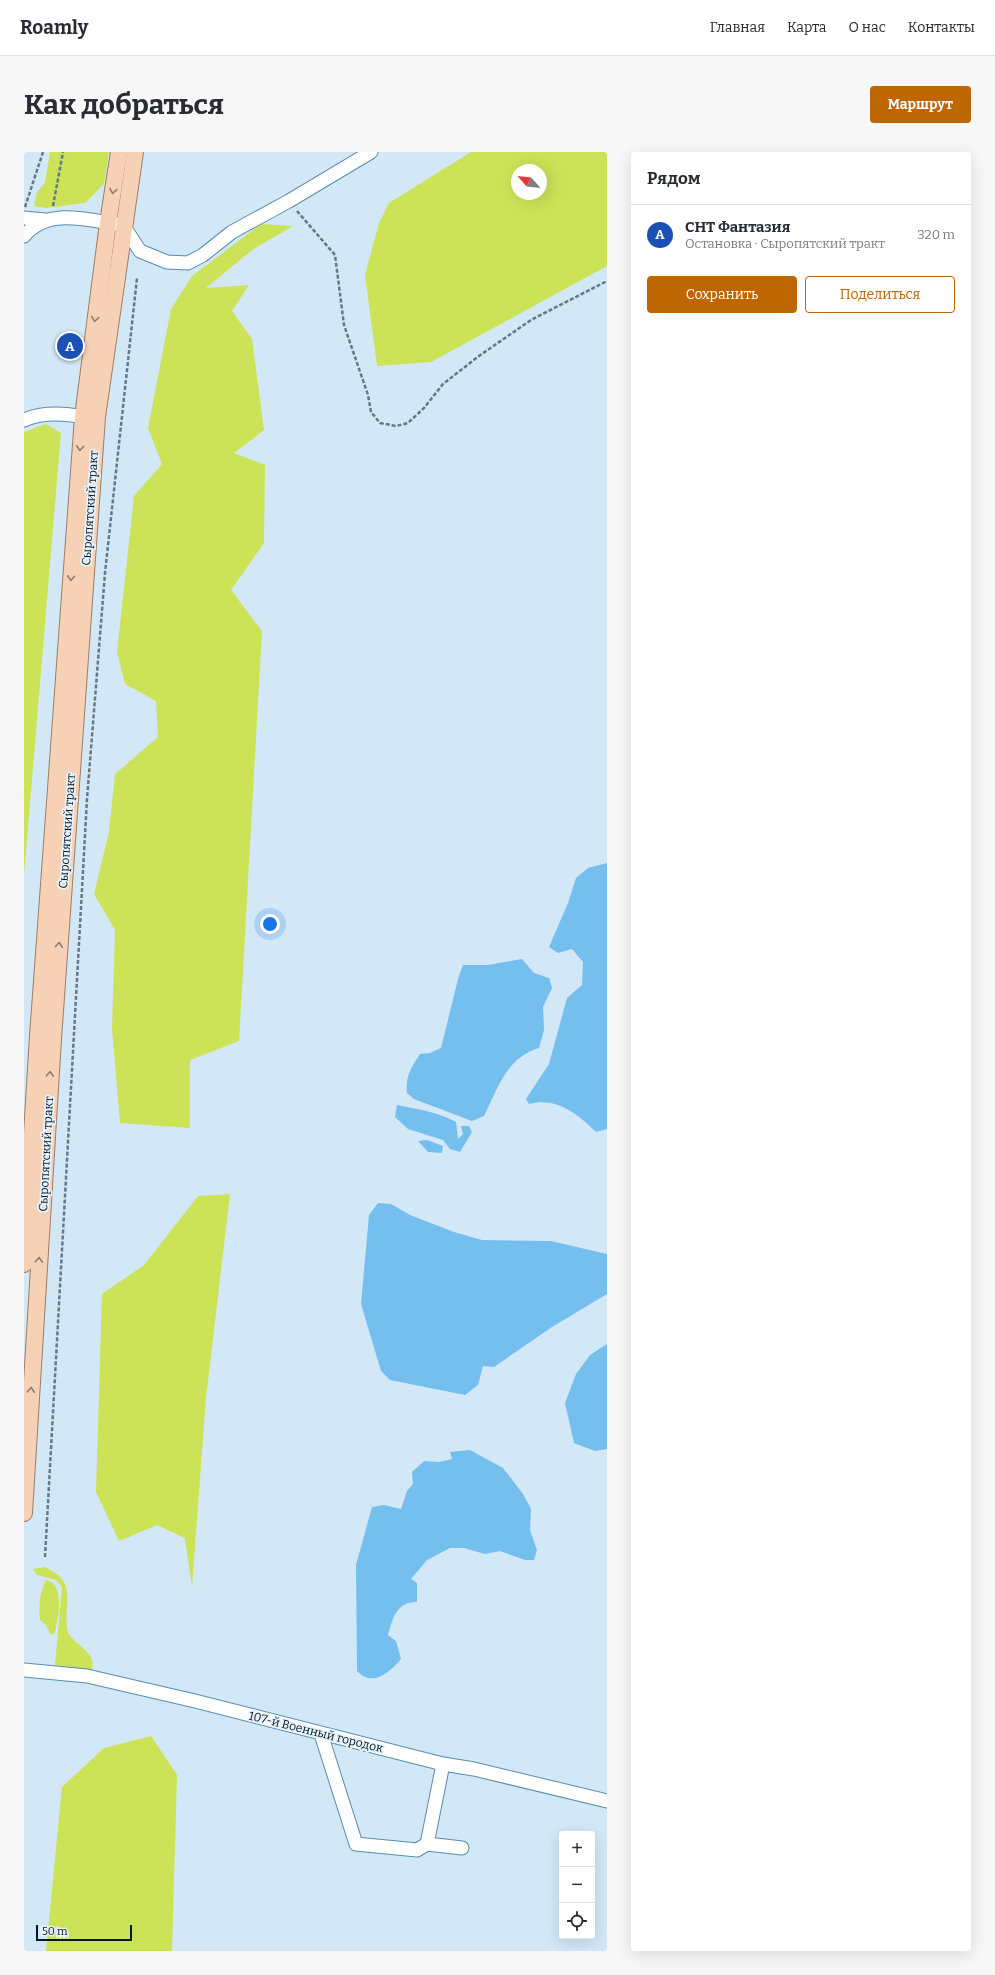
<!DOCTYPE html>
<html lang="ru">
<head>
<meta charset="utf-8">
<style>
  :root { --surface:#fff; --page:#f7f7f7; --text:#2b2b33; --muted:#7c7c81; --line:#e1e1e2; --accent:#be6600 }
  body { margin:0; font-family:Bitter,serif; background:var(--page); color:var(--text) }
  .controls { position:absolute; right:12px; bottom:12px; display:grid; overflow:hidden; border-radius:4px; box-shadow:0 4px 16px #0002 }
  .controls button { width:36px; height:36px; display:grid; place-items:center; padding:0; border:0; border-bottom:1px solid var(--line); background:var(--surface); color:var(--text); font:20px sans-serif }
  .compass { position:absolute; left:487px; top:12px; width:36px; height:36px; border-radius:50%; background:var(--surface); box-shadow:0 4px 16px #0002; rotate:297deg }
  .scale { position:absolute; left:12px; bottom:10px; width:96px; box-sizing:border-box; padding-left:4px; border:2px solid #041926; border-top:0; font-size:11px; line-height:14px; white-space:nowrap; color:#041926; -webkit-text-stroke:3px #e8f3fb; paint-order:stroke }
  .you { position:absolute; left:246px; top:772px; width:14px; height:14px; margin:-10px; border:3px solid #fff; border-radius:50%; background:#1a73e8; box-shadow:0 0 0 6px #1a73e833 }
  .badge { display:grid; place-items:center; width:26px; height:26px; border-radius:50%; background:var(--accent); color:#fff; font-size:13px; font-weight:700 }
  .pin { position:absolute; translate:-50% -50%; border:2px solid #fff; box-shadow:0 1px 4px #0006 }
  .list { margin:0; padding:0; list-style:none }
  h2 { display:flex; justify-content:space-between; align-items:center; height:52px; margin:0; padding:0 16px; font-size:17px }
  h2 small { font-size:13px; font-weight:400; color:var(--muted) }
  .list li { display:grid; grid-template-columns:26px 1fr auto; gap:12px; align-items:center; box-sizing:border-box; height:60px; padding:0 16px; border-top:1px solid var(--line) }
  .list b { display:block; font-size:15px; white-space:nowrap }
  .list p { margin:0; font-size:13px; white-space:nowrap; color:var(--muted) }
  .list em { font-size:13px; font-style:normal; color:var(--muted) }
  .actions { display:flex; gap:8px; padding:12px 16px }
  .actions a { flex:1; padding:9px 0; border:1px solid var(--accent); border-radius:4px; text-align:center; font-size:14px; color:var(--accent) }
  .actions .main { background:var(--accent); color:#fff }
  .icon { flex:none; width:22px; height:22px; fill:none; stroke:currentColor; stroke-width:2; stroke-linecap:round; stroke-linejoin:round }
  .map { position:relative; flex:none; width:583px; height:1799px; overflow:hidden; border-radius:4px }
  header { display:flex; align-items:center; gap:24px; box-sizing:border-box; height:56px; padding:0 20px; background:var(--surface); border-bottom:1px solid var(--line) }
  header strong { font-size:19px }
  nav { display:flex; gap:22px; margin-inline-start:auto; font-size:14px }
  .intro { display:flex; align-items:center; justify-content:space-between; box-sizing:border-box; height:96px; padding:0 24px }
  h1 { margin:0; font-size:28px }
  .button { padding:10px 18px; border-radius:4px; background:var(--accent); color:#fff; font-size:14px; font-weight:700 }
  main { display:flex; gap:24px; padding:0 24px }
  aside { flex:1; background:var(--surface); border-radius:4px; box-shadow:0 4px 16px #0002 }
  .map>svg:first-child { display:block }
</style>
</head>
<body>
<header>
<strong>Roamly</strong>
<nav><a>Главная</a><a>Карта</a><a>О нас</a><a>Контакты</a></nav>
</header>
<div class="intro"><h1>Как добраться</h1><a class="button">Маршрут</a></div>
<main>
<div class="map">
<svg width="583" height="1799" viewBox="0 0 583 1799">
  <rect width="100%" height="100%" fill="#d2e8f7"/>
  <g fill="#cce257" fill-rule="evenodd">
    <polygon points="26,0 85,0 80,32 61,51 22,56 10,54 13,40 21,31"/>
    <path d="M447,0H583V114L407,210L353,214L341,123L355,71L365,51ZM493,18H517V42H493Z"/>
    <polygon points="237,72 269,74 228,98 182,136 225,133 208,159 228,187 240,278 210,301 241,313 240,391 207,438 238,479 215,889 166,908 166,976 96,971 88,877 91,778 70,742 85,680 91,622 134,585 132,549 101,532 93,500 110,344 138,312 124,276 147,157 168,124"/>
    <polygon points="22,272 37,281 0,723 0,280"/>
    <polygon points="206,1042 182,1246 168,1435 161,1386 133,1373 95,1389 72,1340 78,1142 120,1113 174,1044"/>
    <path d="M20,1415C56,1429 38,1452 44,1481C53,1495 73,1500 68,1518L31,1513L38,1435L32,1428L13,1423L9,1417Z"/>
    <path d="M22,1428C42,1433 34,1465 31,1481L27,1483L21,1472L16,1468C15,1455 15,1440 22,1428Z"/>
    <polygon points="127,1584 153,1623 148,1799 22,1799 38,1635 80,1596"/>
  </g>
  <g fill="#74bfee">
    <path d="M583,711V977L572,980C552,961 533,945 505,952L502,947L525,912L543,846L558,833L559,810L548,797L534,801L525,795L544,751L552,726L564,716Z"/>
    <path d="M498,807L510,821L525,826L528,836L519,855L520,878L515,896C482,906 474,936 460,964L448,969L390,947L383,941C381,926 387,915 396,902L406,901L417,896L434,827L439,813H464Z"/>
    <path d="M373,953C393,957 414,960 432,970L434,987L439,982L437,974H445L448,980L436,1000L426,997L419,988L384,977L371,965Z"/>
    <polygon points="403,988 419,994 418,1001 404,1000 394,989"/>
    <polygon points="354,1051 367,1052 386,1063 430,1080 458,1088 527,1089 583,1102 583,1142 528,1175 470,1215 459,1214 454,1233 441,1243 366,1228 357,1219 337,1152 345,1063"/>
    <polygon points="583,1192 583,1297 571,1299 550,1291 541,1251 552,1222 566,1203"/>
    <path d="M446,1298L479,1316L499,1342L507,1357L506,1378L513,1398L510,1408H501L476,1399L461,1402L440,1396H426L403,1408L387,1427L393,1431V1450C372,1450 369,1466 364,1483L372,1489L377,1507C366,1520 349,1536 333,1519L332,1413L348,1355L360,1353L377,1357L383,1339L389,1332L388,1320L400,1309L415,1310L428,1307L426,1300Z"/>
  </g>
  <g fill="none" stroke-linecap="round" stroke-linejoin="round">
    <g stroke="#578cae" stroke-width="15">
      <g id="minor">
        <polyline points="0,66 21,68"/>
        <path d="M0,84C24,54 66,69 99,73L116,99L143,110L164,111L179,103L208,80L265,49L347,0"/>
        <path d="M0,268C19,260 39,261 59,265"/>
        <polyline points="0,1518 63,1524 171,1549 419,1612 450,1617 583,1649"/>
        <polyline points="297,1582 332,1692 393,1698 403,1692 438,1696"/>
        <polyline points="403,1692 419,1612"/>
      </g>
    </g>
    <g stroke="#9e7c62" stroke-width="18">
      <g id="major">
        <polyline points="0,1112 14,884 59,265 84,71 95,0"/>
        <polyline points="0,1361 29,887 73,265 111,0"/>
      </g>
    </g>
    <g stroke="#637987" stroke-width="2.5" stroke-dasharray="4 2" stroke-linecap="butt">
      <polyline points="29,54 39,0"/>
      <polyline points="1,55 19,0"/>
      <polyline points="273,59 311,103 320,173 344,243 347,260 356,271 372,274 384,271 400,256 419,232 455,204 507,168 583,129"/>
      <polyline points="21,1405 63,647 81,421 113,126"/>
    </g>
    <use href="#minor" stroke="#fff" stroke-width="13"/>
    <use href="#major" stroke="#f7d1b5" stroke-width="16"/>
  </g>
  <defs><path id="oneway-chevron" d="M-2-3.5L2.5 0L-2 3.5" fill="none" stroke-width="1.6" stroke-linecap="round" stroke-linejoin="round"/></defs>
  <g stroke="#8a7e75">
    <use href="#oneway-chevron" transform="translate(89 39) rotate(99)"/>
    <use href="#oneway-chevron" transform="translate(71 167) rotate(98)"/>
    <use href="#oneway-chevron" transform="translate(56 296) rotate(94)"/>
    <use href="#oneway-chevron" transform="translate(47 426) rotate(94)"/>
    <use href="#oneway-chevron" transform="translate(35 793) rotate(-86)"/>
    <use href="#oneway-chevron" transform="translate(26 922) rotate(-87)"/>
    <use href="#oneway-chevron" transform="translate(15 1108) rotate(-87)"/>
    <use href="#oneway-chevron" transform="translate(7 1238) rotate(-87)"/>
  </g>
  <g text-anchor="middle" stroke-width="3.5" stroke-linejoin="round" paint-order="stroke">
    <g font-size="12" fill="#041926" stroke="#e8f3fb">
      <text transform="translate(66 356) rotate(-86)" y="4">Сыропятский тракт</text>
      <text transform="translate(43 679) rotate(-86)" y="4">Сыропятский тракт</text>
      <text transform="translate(22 1002) rotate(-87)" y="4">Сыропятский тракт</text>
      <text transform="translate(292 1580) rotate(14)" y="4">107-й Военный городок</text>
    </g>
  </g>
</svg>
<div class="controls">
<button>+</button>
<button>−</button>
<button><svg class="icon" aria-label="locate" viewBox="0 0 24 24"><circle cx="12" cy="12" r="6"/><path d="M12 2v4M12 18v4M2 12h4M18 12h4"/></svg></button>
</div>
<svg class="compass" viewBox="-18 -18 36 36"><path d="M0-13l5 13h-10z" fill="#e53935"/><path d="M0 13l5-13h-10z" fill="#7c7c81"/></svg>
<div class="scale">50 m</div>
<div class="you"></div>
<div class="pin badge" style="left:46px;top:194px;background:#1a4fb4">A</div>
</div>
<aside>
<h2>Рядом<small></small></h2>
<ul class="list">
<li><span class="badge" style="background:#1a4fb4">A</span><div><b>СНТ Фантазия</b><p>Остановка · Сыропятский тракт</p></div><em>320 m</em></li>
</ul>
<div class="actions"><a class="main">Сохранить</a><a>Поделиться</a></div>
</aside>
</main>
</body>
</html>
